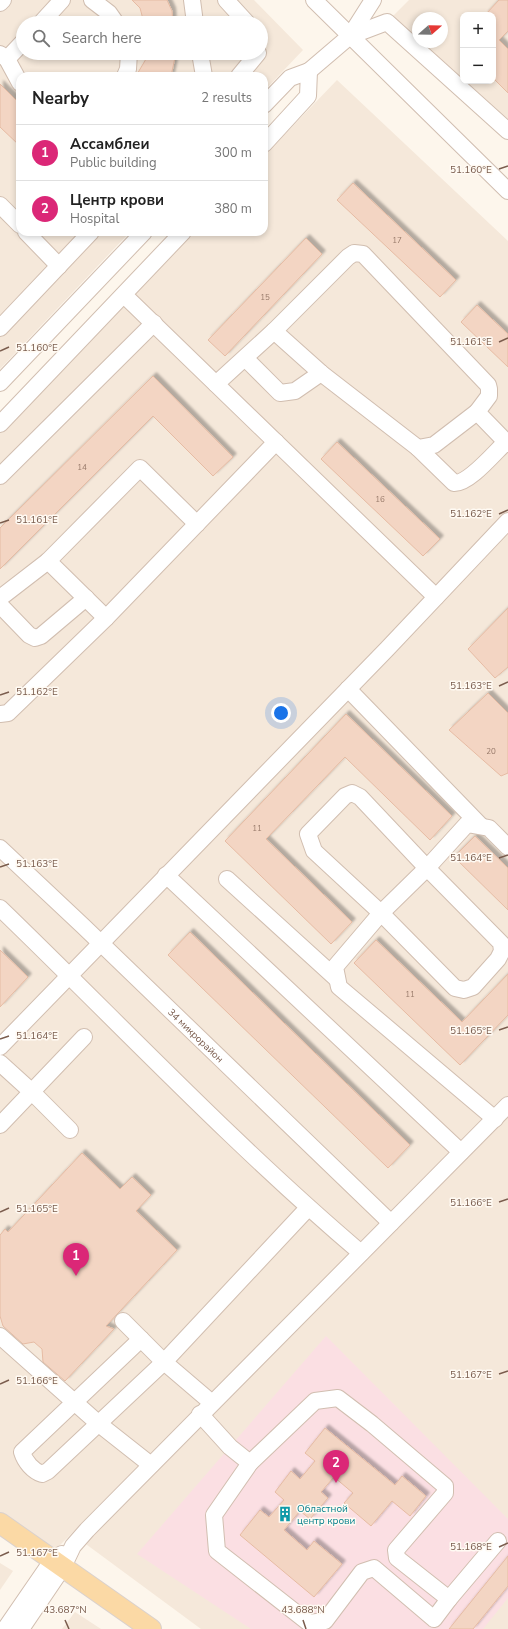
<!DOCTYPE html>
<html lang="en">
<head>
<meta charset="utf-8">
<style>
  :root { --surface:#fff; --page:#f6f6f6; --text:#222; --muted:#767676; --line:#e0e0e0; --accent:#db2777 }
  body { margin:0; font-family:"Nunito Sans",sans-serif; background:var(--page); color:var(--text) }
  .controls { position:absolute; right:12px; top:12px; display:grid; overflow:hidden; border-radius:8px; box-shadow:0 2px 6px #0003 }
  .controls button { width:36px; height:36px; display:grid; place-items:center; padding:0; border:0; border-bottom:1px solid var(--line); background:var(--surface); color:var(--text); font:20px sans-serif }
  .compass { position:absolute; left:412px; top:12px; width:36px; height:36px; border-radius:50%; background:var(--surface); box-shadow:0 2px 6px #0003; rotate:70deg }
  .you { position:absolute; left:281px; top:713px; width:14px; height:14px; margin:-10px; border:3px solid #fff; border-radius:50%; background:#1a73e8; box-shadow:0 0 0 6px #1a73e833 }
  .badge { display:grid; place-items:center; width:26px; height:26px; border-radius:50%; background:var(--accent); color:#fff; font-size:13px; font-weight:700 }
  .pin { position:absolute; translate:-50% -33px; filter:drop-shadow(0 1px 2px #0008) }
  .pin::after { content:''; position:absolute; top:21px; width:14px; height:12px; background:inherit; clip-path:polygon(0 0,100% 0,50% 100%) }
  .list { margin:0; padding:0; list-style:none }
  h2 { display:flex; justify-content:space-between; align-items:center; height:52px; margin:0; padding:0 16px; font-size:17px }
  h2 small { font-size:13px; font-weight:400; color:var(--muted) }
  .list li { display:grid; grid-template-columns:26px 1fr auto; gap:12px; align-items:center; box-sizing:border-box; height:56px; padding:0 16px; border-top:1px solid var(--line) }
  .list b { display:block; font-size:15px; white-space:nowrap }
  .list p { margin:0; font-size:13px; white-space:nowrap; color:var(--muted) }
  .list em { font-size:13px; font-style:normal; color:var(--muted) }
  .icon { flex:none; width:22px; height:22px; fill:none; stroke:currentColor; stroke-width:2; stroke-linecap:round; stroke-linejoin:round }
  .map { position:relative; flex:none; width:508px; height:1629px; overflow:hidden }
  .search { position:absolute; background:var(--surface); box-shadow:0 2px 6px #0003; left:16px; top:16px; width:252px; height:44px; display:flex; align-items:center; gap:10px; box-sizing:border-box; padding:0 14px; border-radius:22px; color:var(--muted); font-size:15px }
  .panel { position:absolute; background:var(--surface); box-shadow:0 2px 6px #0003; left:16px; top:72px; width:252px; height:164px; border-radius:12px }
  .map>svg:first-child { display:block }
</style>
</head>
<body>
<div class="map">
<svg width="508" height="1629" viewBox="0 0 508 1629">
  <defs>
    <filter id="shadow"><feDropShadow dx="3.5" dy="-3.5" stdDeviation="1" flood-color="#0004"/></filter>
  </defs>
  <rect width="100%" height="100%" fill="#fdf6ec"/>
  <g fill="#f5e8da" fill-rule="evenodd">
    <path d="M0,0H254L303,50L264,91V76H20V232H130L0,369ZM23,23H261V53H23Z"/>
    <path d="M409,0H508V139L387,22ZM463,15H493V81H463ZM418,18H442V42H418Z"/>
    <polygon points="337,80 508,241 508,1101 54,1551 0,1515 0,433 191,232 264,232 264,156"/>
    <polygon points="508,1107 508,1629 201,1629 79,1539"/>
    <polygon points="0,1563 13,1571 0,1590"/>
    <polygon points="75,1612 101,1629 62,1629"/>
  </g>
  <polygon fill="#fbdfe3" points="326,1336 508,1519 508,1598 483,1629 251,1629 137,1554"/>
  <g fill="#f3d5c3" stroke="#e6bba3" filter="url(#shadow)">
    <polygon points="132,0 167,0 172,11 173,23 144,23 140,8"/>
    <polygon points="499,0 508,0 508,31 499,40 508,49 508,93 493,78 493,15 485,15"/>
    <polygon points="147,53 176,53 171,76 136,76 146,59"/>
    <polygon points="0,84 20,104 20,146 0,127"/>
    <polygon points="353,183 456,280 440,297 337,200"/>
    <polygon points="306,238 322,254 225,356 208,340"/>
    <polygon points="477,305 508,334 508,367 461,322"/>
    <polygon points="153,376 233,457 213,476 153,416 0,569 0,528"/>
    <polygon points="337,442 440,539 423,556 321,459"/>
    <polygon points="508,608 508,667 495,678 468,649"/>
    <polygon points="488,693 508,713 508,773 501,776 449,730"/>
    <polygon points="346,714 452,816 430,840 345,757 266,839 352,922 331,944 225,841"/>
    <polygon points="475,836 508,868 508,910 454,857"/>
    <polygon points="190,932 410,1145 388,1168 168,955"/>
    <polygon points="376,940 462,1022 508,974 508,1015 460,1065 354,963"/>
    <polygon points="0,950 28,977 0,1007"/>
    <polygon points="82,1153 120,1189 132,1177 151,1195 136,1211 177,1250 106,1326 114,1329 65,1381 43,1362 42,1349 34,1342 23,1344 3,1326 0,1316 0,1235 5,1229 8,1232"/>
    <polygon points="325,1428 395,1485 402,1476 426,1496 410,1516 392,1501 371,1526 344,1503 353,1493 334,1477 321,1492 328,1498 310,1519 300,1511 284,1530 307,1550 314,1541 342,1564 314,1597 240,1535 260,1510 269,1517 284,1500 275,1492 291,1471 300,1479 315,1461 305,1453"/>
    <polygon points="508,1556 508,1586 473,1629 449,1629"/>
  </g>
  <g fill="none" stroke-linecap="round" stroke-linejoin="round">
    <g stroke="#d1beb0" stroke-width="18">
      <g id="minor">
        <polyline points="92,0 109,13 116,23"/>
        <polyline points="192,0 195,23"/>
        <polyline points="226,0 247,23"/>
        <polyline points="314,0 508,191"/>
        <polyline points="0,3 3,0"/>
        <polyline points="41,23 62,0"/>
        <polyline points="350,36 387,22 508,131"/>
        <polyline points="200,53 204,76"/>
        <polyline points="0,54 7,59 20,83"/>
        <polyline points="7,59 23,42"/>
        <polyline points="309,71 350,36 373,0"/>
        <polyline points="125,76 128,69 129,53"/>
        <polyline points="239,76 258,53"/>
        <polyline points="264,105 290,78 309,71 308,96 264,144"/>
        <polyline points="0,205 20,225"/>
        <polyline points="26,232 59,266"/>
        <polygon points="354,253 363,254 488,385 489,389 489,396 477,412 434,445 418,448 321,373 274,331 348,257"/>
        <polyline points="124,295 436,597"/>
        <polyline points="0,328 91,232"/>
        <polyline points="245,358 280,393 295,391 321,373"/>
        <polyline points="0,383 144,232"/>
        <polyline points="216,384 274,331"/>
        <polyline points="477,412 508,444"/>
        <polyline points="0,424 183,232"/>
        <path d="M418,448L454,483C469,484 495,452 506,442"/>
        <polyline points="0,476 154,323"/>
        <polyline points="0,598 48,561"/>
        <polyline points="0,605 29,635 35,638 41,636 86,598"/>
        <polyline points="106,618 48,561 140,468 197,524"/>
        <polyline points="348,689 481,826"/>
        <polyline points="0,714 8,713 106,618 276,442"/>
        <polygon points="352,793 360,797 427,868 501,943 502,951 498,959 473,987 464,990 455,988 381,913 314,851 308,834 345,796"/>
        <path id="s1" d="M0,848L83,926L391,1223"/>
        <polyline points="166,875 461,1152"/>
        <polyline points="227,879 337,979"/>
        <path d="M0,908C120,1024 234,1145 361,1253"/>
        <polyline points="0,1047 387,649 508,521"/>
        <polyline points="0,1063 32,1092 70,1130"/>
        <polyline points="495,1119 339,987 335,967 381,913 427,868 467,824 489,828 508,847"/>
        <polyline points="0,1125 84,1037"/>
        <polyline points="123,1321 164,1362 212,1403"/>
        <polyline points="0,1336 99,1424 151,1465"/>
        <path d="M141,1339L22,1452C25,1462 33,1471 42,1474L48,1471L164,1362L308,1208"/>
        <polygon points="338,1398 372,1424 445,1486 445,1493 396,1550 397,1558 449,1599 434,1619 374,1568 362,1572 325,1621 309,1623 217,1551 214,1515 250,1463 315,1401"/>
        <polyline points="200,1414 230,1447 250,1463"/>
        <polyline points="449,1599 498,1541"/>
        <polyline points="5,1629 47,1568 53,1560 62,1554"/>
        <polyline points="21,1629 63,1567 73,1546 87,1530 508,1105"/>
      </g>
    </g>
    <g stroke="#dad1cd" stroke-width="22">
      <polyline id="major" points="0,1523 151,1629"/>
    </g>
    <use href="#minor" stroke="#fff" stroke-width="16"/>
    <use href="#major" stroke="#fbd9a5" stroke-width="20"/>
  </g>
  <path fill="none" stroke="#7a5c4d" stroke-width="1.5" d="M499,169L508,166M499,342L508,338M0,351L9,347M499,514L508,510M0,523L9,520M499,686L508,682M0,695L9,692M499,858L508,855M0,867L9,864M499,1030L508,1027M0,1039L9,1036M499,1202L508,1199M0,1212L9,1208M499,1374L508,1371M0,1384L9,1380M499,1547L508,1543M0,1556L9,1552M65,1620L69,1629M303,1620L306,1629"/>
  <defs>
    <g id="building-bare" transform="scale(1.2)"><path d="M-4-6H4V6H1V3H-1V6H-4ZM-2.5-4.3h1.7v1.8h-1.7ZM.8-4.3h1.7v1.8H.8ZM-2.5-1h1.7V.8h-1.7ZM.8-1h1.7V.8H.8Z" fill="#0f9aa8" stroke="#fffaf3" stroke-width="2.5" paint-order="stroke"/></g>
  </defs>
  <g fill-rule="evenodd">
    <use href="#building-bare" x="285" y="1514"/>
  </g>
  <g text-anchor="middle" stroke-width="3" stroke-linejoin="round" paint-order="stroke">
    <g font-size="8" fill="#987a6a">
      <text x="397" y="243">17</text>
      <text x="265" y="300">15</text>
      <text x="82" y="470">14</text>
      <text x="380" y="502">16</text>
      <text x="491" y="754">20</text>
      <text x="257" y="831">11</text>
      <text x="410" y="997">11</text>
    </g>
    <g font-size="10" fill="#7a5c4d" stroke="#fffaf3">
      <text dy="4" stroke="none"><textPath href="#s1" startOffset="271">34 микрорайон</textPath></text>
    </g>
    <g font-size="10" fill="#0d838f" stroke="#fffaf3" text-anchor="start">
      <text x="297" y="1512">Областной<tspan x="297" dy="12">центр крови</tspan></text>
    </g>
  </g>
  <g font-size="10" text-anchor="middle" fill="#7a5c4d" stroke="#fffaf3" stroke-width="3" stroke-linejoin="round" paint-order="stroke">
    <text x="471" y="173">51.160°E</text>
    <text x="471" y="345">51.161°E</text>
    <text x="37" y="351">51.160°E</text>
    <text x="471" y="517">51.162°E</text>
    <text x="37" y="523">51.161°E</text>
    <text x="471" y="689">51.163°E</text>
    <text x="37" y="695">51.162°E</text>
    <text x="471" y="861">51.164°E</text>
    <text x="37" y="867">51.163°E</text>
    <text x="471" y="1034">51.165°E</text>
    <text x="37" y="1039">51.164°E</text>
    <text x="471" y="1206">51.166°E</text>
    <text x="37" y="1212">51.165°E</text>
    <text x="471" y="1378">51.167°E</text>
    <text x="37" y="1384">51.166°E</text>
    <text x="471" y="1550">51.168°E</text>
    <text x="37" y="1556">51.167°E</text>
    <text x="65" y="1613">43.687°N</text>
    <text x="303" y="1613">43.688°N</text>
  </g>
</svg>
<div class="controls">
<button>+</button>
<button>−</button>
</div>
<svg class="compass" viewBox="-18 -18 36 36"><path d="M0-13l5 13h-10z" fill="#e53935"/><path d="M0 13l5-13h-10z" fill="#767676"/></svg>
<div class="you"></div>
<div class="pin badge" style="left:76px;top:1276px">1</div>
<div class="pin badge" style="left:336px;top:1483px">2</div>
<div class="search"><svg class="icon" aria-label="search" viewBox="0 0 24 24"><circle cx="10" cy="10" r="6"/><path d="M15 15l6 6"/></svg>Search here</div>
<section class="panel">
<h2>Nearby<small>2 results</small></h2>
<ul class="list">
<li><span class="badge">1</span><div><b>Ассамблеи</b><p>Public building</p></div><em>300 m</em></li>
<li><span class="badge">2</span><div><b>Центр крови</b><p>Hospital</p></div><em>380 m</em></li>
</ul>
</section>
</div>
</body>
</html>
